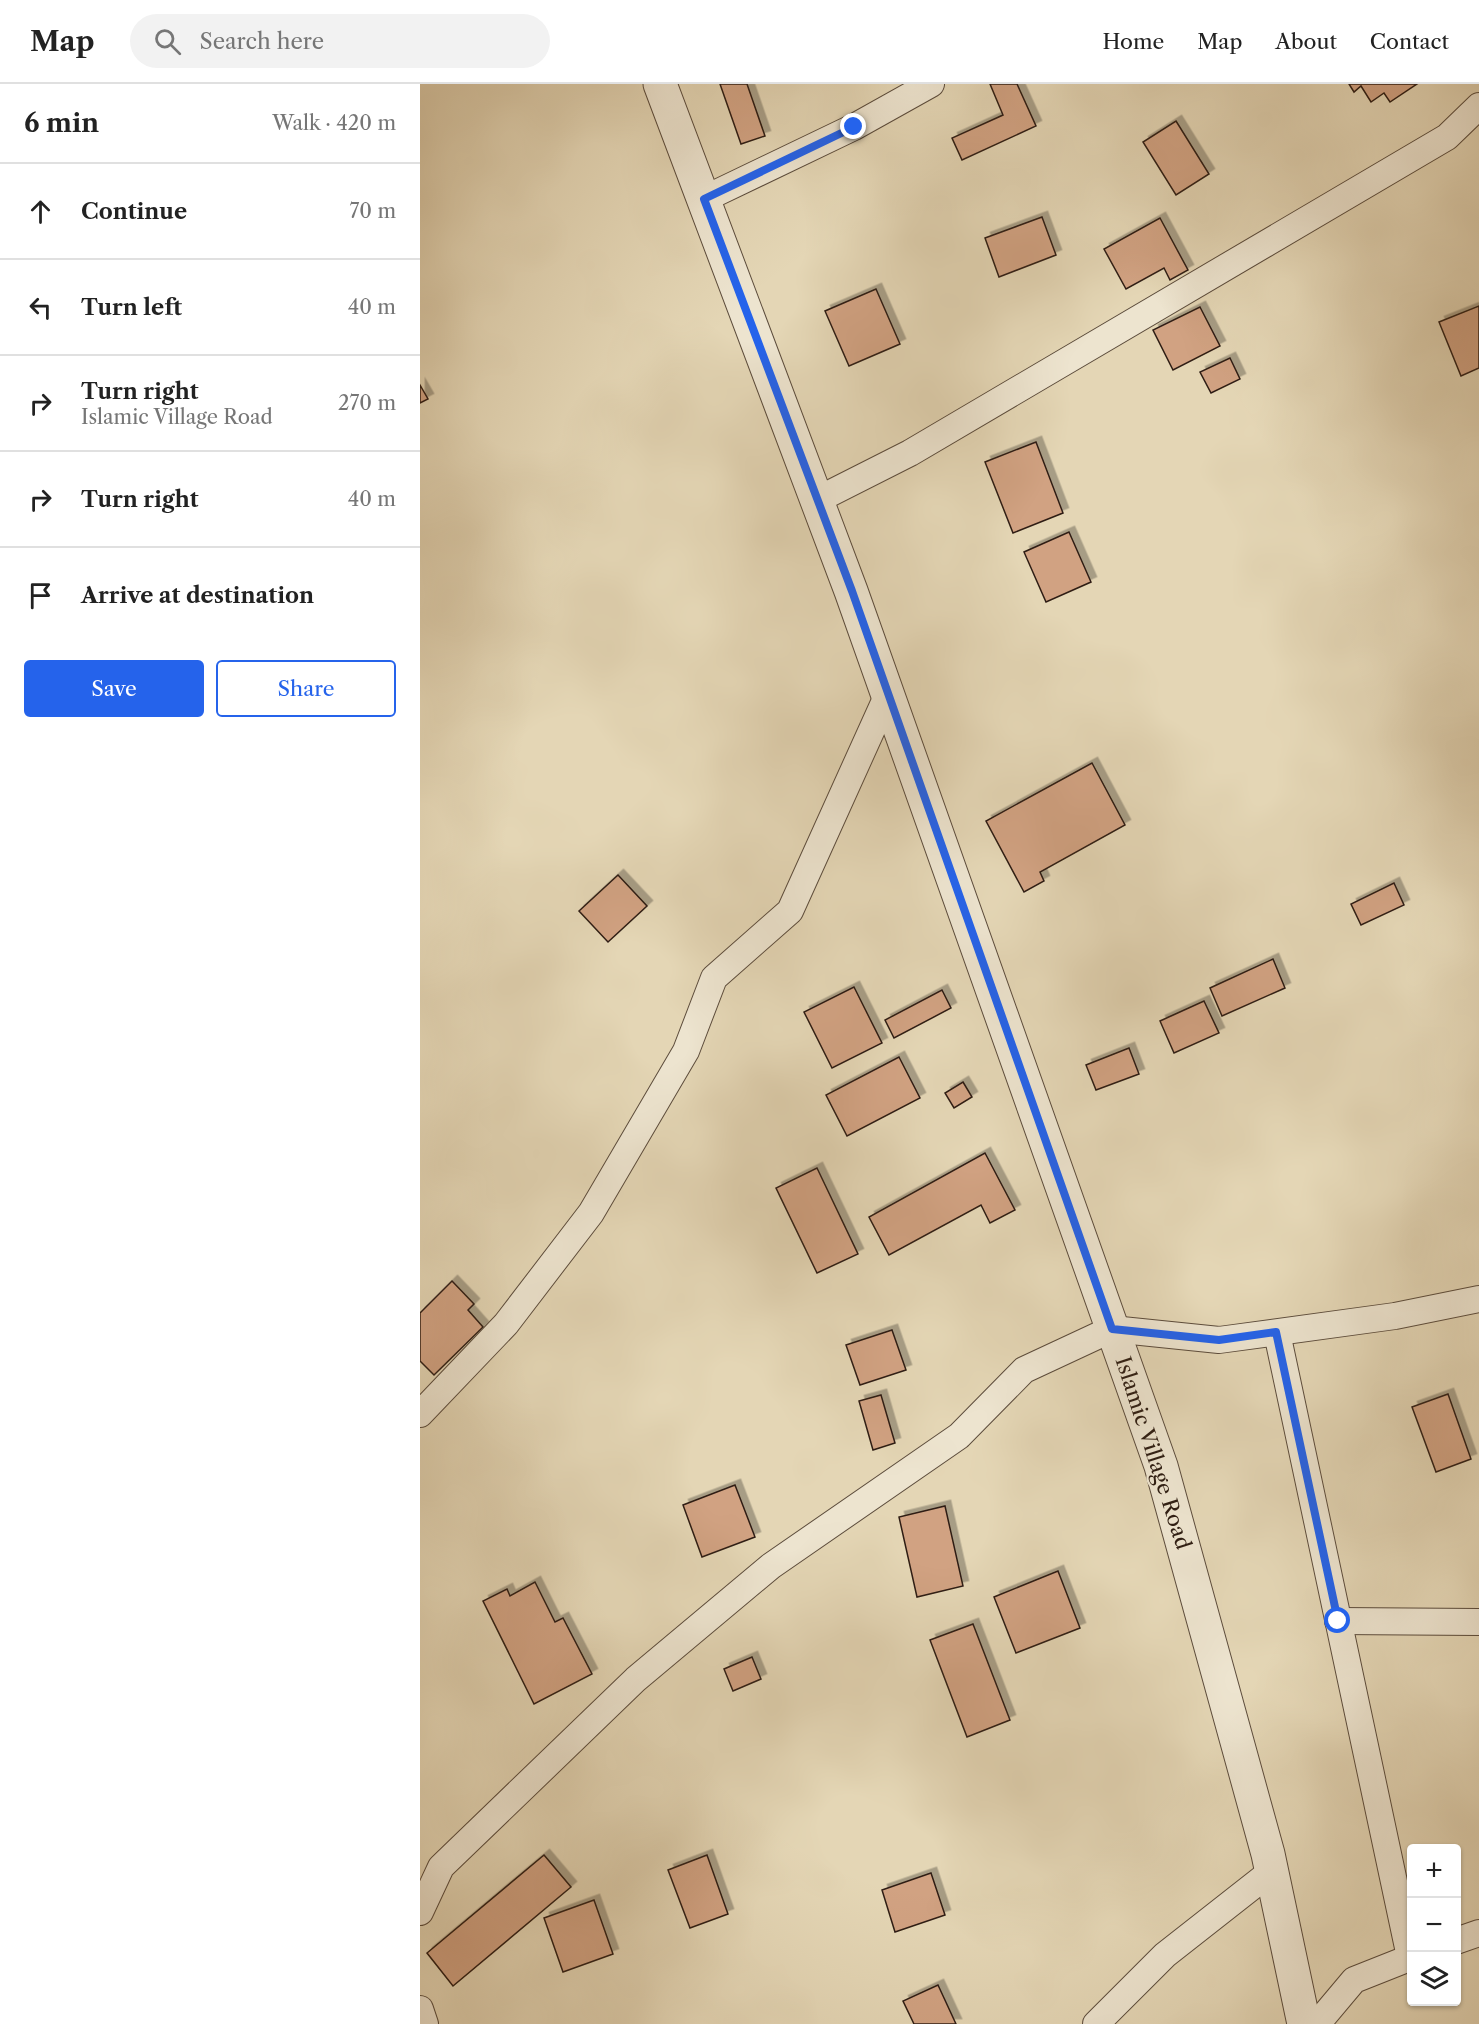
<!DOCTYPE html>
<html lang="en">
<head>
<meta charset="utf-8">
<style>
  :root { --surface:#fff; --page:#f2f2f2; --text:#222; --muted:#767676; --line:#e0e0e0; --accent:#2563eb }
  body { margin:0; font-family:"Libre Caslon Text",serif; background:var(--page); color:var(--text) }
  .controls { position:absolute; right:18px; bottom:18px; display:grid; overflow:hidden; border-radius:6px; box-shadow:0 2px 4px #0004 }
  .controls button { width:54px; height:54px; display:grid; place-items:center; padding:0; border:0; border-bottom:2px solid var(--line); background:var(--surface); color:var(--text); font:30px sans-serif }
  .stop { position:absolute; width:18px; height:18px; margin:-14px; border:4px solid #2563eb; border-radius:50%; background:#fff }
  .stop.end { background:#2563eb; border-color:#fff; box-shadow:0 2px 6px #0008 }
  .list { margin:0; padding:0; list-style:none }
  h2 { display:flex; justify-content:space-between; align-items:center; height:78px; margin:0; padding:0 24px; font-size:26px }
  h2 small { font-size:20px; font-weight:400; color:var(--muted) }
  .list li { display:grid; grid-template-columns:39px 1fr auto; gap:18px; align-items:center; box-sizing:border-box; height:96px; padding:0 24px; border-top:2px solid var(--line) }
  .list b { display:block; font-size:22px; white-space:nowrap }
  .list p { margin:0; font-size:20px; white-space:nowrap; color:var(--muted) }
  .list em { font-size:20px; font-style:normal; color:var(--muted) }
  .actions { display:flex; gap:12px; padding:18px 24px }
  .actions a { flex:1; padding:14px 0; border:2px solid var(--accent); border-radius:6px; text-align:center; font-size:21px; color:var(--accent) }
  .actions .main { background:var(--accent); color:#fff }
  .icon { flex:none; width:33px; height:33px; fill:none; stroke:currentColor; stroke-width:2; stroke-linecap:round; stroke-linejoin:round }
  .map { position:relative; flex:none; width:1059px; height:1940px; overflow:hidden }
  header { display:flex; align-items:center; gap:36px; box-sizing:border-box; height:84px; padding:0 30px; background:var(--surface); border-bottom:2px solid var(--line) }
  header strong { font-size:28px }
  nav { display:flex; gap:33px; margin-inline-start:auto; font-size:21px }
  .search { width:420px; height:54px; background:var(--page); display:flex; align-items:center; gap:15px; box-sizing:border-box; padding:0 21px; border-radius:33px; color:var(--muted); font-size:22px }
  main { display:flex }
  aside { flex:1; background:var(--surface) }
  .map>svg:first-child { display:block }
</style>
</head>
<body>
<header>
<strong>Map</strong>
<div class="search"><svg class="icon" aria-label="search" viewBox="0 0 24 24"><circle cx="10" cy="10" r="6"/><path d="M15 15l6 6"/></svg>Search here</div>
<nav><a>Home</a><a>Map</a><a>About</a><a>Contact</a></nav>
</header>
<main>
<aside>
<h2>6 min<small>Walk · 420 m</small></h2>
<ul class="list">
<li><svg class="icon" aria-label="ahead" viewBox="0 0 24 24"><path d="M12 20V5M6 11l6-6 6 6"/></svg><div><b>Continue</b></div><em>70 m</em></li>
<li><svg class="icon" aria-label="left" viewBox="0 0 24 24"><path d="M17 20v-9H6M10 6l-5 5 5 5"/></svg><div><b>Turn left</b></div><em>40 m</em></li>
<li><svg class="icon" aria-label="right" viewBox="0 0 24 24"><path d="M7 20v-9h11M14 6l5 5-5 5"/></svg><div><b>Turn right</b><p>Islamic Village Road</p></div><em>270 m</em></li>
<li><svg class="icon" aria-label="right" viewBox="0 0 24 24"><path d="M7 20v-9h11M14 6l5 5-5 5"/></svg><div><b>Turn right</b></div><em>40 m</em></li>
<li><svg class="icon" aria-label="arrive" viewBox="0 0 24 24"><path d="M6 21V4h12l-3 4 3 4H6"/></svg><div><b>Arrive at destination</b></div></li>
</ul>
<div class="actions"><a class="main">Save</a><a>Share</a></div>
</aside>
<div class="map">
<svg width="1059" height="1940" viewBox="0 0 1059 1940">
  <defs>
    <filter id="shadow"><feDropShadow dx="5.5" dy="-5.5" stdDeviation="0" flood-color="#0004"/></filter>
  </defs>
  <rect width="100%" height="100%" fill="#e4d6b5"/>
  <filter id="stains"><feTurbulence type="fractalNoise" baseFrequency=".00333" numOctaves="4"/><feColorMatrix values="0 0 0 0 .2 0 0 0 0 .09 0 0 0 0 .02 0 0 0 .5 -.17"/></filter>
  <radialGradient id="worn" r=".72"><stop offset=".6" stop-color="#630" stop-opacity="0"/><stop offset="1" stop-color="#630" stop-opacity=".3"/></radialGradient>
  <g fill="#d1a282" stroke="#2f1e13" stroke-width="1.5" filter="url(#shadow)">
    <polygon points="300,0 327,0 345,52 321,60"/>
    <polygon points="570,0 597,0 616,42 542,76 532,54 583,31"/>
    <polygon points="929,0 997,0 970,18 964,9 951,18 941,2 934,8"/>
    <polygon points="756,37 789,90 756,111 723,58"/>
    <polygon points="622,133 636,171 579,193 565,154"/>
    <polygon points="740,134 768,186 750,196 744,184 706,205 684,165"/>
    <polygon points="456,205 480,260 429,282 405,227"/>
    <polygon points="1059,222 1059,284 1041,292 1019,238"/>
    <polygon points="780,223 800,262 753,286 733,246"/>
    <polygon points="810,274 820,295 791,309 780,288"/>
    <polygon points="0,301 8,315 0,319"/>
    <polygon points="616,358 643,429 593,449 565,378"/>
    <polygon points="649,448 671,498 626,518 604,468"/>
    <polygon points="672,679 705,741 620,788 624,797 604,808 566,737"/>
    <polygon points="198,791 227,822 188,858 159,827"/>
    <polygon points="974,799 984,821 941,841 931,820"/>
    <polygon points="853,875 865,904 802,932 790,904"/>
    <polygon points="434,903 462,959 412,984 384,928"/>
    <polygon points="522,906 531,924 474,954 465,936"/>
    <polygon points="784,917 799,949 754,969 740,937"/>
    <polygon points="709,964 719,990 676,1006 666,981"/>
    <polygon points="479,973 500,1014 427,1052 406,1011"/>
    <polygon points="543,998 552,1013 534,1024 525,1009"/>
    <polygon points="565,1069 595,1126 570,1139 561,1121 469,1171 449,1133"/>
    <polygon points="397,1084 438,1170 397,1189 356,1104"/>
    <polygon points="32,1197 54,1220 48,1226 63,1243 14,1291 0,1277 0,1229"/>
    <polygon points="472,1246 486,1286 440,1301 426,1261"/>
    <polygon points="1028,1310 1051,1375 1016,1388 992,1323"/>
    <polygon points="461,1311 475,1359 453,1366 439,1317"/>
    <polygon points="315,1401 335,1453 282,1473 263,1421"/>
    <polygon points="525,1422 543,1502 497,1513 479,1433"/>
    <polygon points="638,1487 660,1544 596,1569 574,1513"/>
    <polygon points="115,1498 135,1538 143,1534 172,1590 114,1620 63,1517 87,1505 90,1512"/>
    <polygon points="553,1540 590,1636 547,1653 510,1556"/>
    <polygon points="332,1573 341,1595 313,1607 304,1585"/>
    <polygon points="124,1771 151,1803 33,1902 7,1869"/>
    <polygon points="287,1771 308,1830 270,1844 248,1786"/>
    <polygon points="511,1789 525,1831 475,1848 462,1806"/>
    <polygon points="174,1816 193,1870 143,1888 124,1834"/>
    <polygon points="518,1901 536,1940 494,1940 483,1917"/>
  </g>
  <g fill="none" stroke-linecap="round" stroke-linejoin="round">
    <g stroke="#5c4c3c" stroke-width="28">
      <g id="minor">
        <polyline points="284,115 434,43 511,0"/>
        <polyline points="397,416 490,369 1027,53 1059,22"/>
        <polyline points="857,1249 990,1873"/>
        <polyline points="0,1330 86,1240 171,1129 266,967 294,894 370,827 468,610"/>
        <polyline points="918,1537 1059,1538"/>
        <polyline points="0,1828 21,1783 216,1595 351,1482 539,1352 604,1286 692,1245 799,1256 975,1232 1059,1215"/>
        <polyline points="1036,1857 1059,1849"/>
        <polyline points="0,1925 5,1940"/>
        <polyline points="676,1940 745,1871 852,1787"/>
        <polyline points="897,1940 934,1896 992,1873"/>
      </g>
    </g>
    <g stroke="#5c4c3c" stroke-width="35">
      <polyline id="tertiary" points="240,0 431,507 741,1382 848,1770 884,1940"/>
    </g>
    <use href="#minor" stroke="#ede4cf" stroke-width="26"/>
    <use href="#tertiary" stroke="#ede4cf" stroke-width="33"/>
  </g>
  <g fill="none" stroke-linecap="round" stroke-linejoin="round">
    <polyline stroke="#2563eb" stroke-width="8" points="434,43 284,115 432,507 692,1245 799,1256 856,1248 918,1537"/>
  </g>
  <g text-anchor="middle" stroke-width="4.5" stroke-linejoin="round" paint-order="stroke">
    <g font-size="21" fill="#2f1e13" stroke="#ede4cf">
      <text transform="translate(733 1369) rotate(72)" y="7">Islamic Village Road</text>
    </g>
  </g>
  <rect width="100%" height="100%" filter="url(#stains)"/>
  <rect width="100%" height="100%" fill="url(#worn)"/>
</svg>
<div class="controls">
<button>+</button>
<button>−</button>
<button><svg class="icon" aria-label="layers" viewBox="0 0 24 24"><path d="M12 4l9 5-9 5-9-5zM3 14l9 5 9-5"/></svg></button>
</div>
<div class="stop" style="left:918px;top:1537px"></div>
<div class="stop end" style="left:434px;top:43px"></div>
</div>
</main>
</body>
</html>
